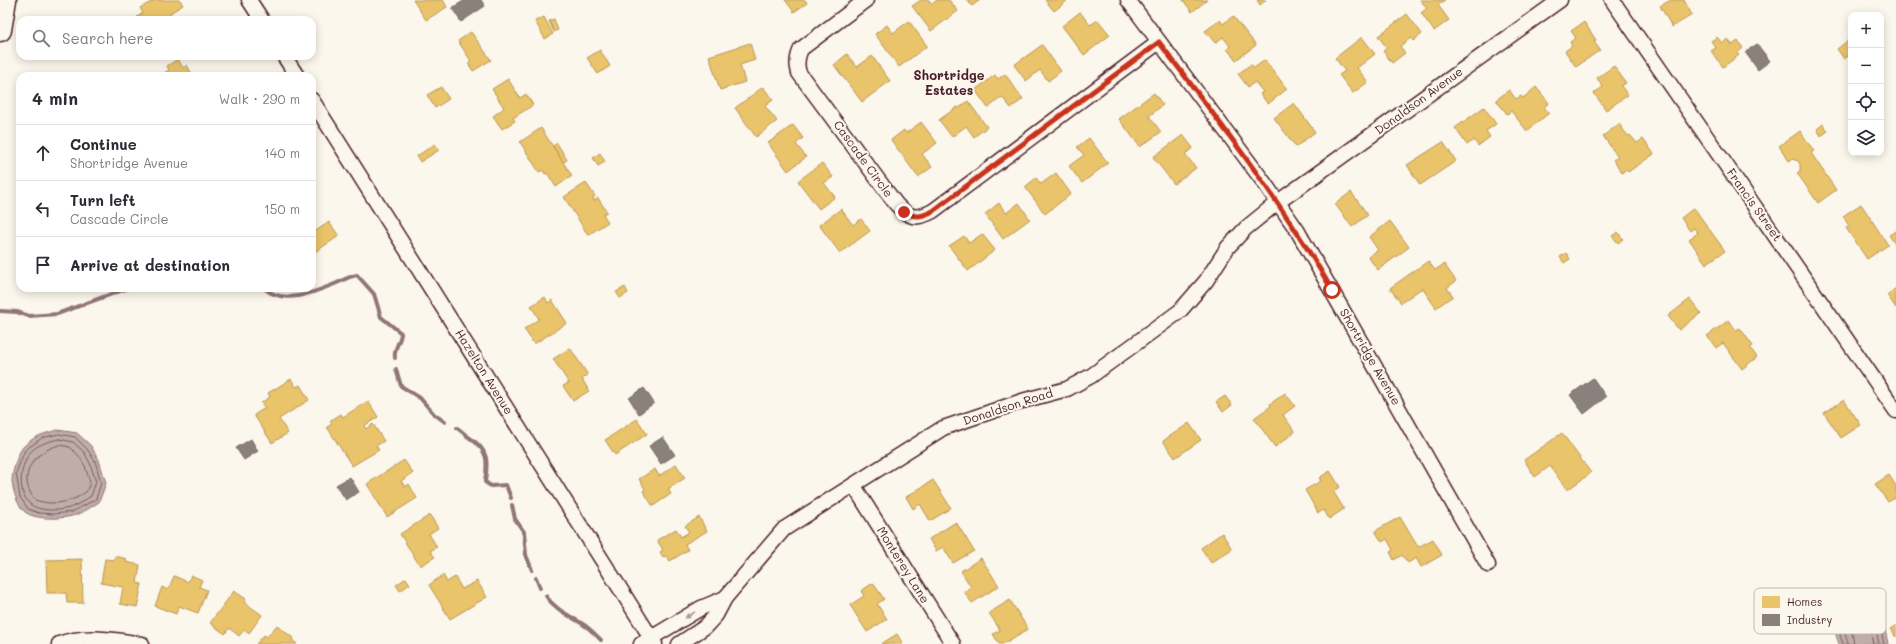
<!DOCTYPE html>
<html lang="en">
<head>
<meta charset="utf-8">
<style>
  :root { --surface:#fff; --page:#f2f2f3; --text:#2b2b33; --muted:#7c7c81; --line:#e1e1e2 }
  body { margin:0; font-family:Mali,sans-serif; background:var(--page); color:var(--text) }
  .controls { position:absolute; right:12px; top:12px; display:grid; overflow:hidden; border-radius:8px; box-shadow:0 2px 10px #0003 }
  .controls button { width:36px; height:36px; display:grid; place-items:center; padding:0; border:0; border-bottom:1px solid var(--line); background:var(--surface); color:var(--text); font:20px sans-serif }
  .stop { position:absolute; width:12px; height:12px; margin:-9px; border:3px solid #c8321e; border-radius:50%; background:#fff }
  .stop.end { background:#c8321e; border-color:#fff; box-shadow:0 1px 4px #0008 }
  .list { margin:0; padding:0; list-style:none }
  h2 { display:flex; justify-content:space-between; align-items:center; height:52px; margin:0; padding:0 16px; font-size:17px }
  h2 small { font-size:13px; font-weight:400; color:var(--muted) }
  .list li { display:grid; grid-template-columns:26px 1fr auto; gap:12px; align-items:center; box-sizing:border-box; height:56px; padding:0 16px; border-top:1px solid var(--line) }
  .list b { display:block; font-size:15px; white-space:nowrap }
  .list p { margin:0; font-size:13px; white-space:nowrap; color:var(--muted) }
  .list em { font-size:13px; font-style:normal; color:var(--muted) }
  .icon { flex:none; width:22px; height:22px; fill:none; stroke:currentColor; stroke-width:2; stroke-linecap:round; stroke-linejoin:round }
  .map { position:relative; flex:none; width:1896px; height:644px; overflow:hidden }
  .search { position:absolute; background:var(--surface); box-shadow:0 2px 10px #0003; left:16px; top:16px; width:300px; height:44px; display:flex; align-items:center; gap:10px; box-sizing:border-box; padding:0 14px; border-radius:12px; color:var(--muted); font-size:15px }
  .panel { position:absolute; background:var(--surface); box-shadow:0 2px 10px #0003; left:16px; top:72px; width:300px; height:220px; border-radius:12px }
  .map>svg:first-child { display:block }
</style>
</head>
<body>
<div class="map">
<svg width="1896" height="644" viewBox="0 0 1896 644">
  <rect width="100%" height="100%" fill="#fbf7ec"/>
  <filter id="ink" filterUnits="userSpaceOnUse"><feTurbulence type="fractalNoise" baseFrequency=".025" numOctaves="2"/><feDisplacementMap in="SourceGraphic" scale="8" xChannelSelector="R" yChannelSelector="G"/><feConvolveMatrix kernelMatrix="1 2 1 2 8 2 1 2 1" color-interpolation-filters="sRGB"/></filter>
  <g filter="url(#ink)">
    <g fill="#bfadaa" stroke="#907477">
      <path d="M58,430L77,433L91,446L99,460L106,483L99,502C91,507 82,514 72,516C61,519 35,520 25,512C17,506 13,490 12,481C12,473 17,454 23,447C32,437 45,433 58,430Z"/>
      <path d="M1873,605L1882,615L1888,644H1839C1838,640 1835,635 1836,632C1838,617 1859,607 1873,605Z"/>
    </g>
    <g fill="#e9c46a" stroke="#b99257">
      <polygon points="155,0 180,0 183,5 170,13 174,20 139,20 137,17 143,13 140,8"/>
      <polygon points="413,0 443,0 447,7 426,20"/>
      <polygon points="785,0 805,0 807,3 794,12"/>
      <polygon points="921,0 929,0 932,4 937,0 949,0 958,11 931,31 912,6"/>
      <polygon points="967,0 980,0 972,6"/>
      <polygon points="1045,0 1068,0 1054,11"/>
      <polygon points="1183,0 1207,0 1192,12"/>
      <polygon points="1257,0 1266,0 1260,5"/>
      <polygon points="1420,0 1445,0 1438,5 1449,20 1434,31 1421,13 1427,8"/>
      <polygon points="1671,0 1684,0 1692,15 1672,27 1660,6"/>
      <polygon points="1080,12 1090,25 1098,20 1110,35 1084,55 1062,26"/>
      <polygon points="1407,14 1422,34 1413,41 1411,38 1400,46 1405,53 1392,63 1383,51 1387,48 1378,36"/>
      <polygon points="1233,16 1256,45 1236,60 1227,49 1230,46 1223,37 1215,43 1205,31 1220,20 1223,24"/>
      <polygon points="544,17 553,34 545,39 535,21"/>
      <polygon points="554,19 558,30 554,32 549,21"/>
      <polygon points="909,21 927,46 899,67 875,34 887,25 893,33"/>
      <polygon points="1584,22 1596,40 1594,42 1600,50 1576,67 1565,51 1572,46 1570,42 1576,38 1571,31"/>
      <polygon points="471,32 491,60 473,71 468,63 471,61 458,41"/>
      <polygon points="1362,37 1375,54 1357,68 1368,82 1353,93 1339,75 1345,71 1335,58"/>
      <polygon points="1717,37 1722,43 1728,39 1732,45 1738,41 1743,48 1737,53 1739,55 1723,67 1711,51 1716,48 1711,41"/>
      <polygon points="1850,39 1851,54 1844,59 1837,49"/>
      <polygon points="750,43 755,60 740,65 745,82 720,90 709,56"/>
      <polygon points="1042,45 1061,71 1048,81 1040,70 1026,81 1014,65"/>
      <polygon points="600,50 610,66 598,74 587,58"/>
      <polygon points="847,54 857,67 872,56 890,81 862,102 834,65"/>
      <polygon points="178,59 183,68 187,65 193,76 159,76 169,70 167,66"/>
      <polygon points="1265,60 1287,89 1268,104 1260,94 1263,92 1255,82 1248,87 1238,74 1251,64 1254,68"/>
      <polygon points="1614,66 1626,83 1621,86 1628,95 1606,110 1594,93 1603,87 1597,78"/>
      <polygon points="1005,74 1023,99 1011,108 1002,97 988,108 975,90 995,75 998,79"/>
      <polygon points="508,79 520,98 526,94 533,105 513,118 515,121 502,129 493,116 504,108 492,89"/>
      <polygon points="441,87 449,99 435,108 427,95"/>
      <polygon points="763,87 773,100 765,106 777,121 756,137 735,108"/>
      <polygon points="1536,87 1549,103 1544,107 1549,113 1527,131 1511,111 1507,114 1496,100 1509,90 1516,99 1521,96 1523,98"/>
      <polygon points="1154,93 1163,105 1149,116 1161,132 1140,147 1119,119"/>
      <polygon points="968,101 987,127 974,137 966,126 952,137 939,120 957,107 959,108"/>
      <polygon points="1294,103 1315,132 1296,147 1274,118"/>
      <polygon points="1484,107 1496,124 1486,131 1490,137 1478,146 1474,140 1467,145 1455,128"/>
      <polygon points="921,122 937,143 922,154 932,167 918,177 891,140 904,130 906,133"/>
      <polygon points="1619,124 1628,136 1630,135 1637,143 1643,139 1654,154 1628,172 1626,169 1622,173 1613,160 1618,157 1603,136"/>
      <polygon points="1823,124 1828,131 1821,136 1817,129"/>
      <polygon points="793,125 803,138 796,144 806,157 788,171 768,143"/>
      <polygon points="541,128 572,176 556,187 547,173 545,174 543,170 539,172 520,142"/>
      <polygon points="1800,131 1814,151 1811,153 1836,190 1818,203 1797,173 1800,171 1800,164 1798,161 1792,159 1789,161 1779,146"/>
      <polygon points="1183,135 1193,148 1185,154 1196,168 1174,184 1153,157"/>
      <polygon points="1089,138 1108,163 1082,183 1069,166 1084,155 1077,147"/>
      <polygon points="1443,142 1456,161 1420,185 1407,165"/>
      <polygon points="557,143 567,160 563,162 553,146"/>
      <polygon points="435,144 439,150 420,162 417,156"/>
      <polygon points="600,153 605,162 598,166 593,158"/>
      <polygon points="822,163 833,177 824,183 835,197 819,209 798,181"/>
      <polygon points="1056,173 1071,194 1045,214 1025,187 1036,178 1041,184"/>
      <polygon points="586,183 595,196 593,198 594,201 598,198 607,212 603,214 608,222 588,235 564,197"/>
      <polygon points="1351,192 1368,215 1352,227 1335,204"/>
      <polygon points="999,203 1006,213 1019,203 1030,219 1003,239 985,214"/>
      <polygon points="1861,204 1888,245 1867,259 1846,228 1849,226 1843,216"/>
      <polygon points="1694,208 1725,251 1706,264 1689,239 1698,233 1694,228 1690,231 1681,218"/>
      <polygon points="841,209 853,225 861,219 870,231 840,253 819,225"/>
      <polygon points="1390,221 1409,247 1378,270 1368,257 1378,250 1369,237"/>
      <polygon points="329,222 339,236 312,254 312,226 316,231"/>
      <polygon points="1896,231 1896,243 1895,244 1889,235"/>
      <polygon points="1618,232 1623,239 1618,243 1612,236"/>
      <polygon points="982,234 995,250 968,271 949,246 964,236 969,243"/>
      <polygon points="1566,253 1570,259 1564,263 1560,257"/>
      <polygon points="1428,261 1435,270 1444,264 1456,281 1447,288 1453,296 1436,308 1422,288 1401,303 1390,288"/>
      <polygon points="625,287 628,293 620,298 616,292"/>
      <polygon points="1896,288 1896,308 1887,295"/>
      <polygon points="545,297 548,303 552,300 567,323 534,344 524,329 539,319 531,306"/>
      <polygon points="1690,299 1701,313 1679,330 1668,316"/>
      <polygon points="1729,320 1736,330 1740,328 1753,346 1750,348 1757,357 1742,369 1723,343 1716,348 1707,336"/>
      <polygon points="570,348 588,375 582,379 589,391 573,401 563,386 569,383 553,359"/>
      <polygon points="291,379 296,387 300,385 309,400 279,419 288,433 272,443 254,415 265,408 261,403 270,397 268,393"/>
      <polygon points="1285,393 1295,406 1283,415 1295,432 1275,447 1254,418 1271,406 1270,404"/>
      <polygon points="1225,396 1232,405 1223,412 1216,402"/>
      <polygon points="1844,400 1861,425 1841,438 1824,413"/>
      <polygon points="368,401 378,417 364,426 366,429 373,424 384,441 376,446 379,450 352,466 327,427 332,424 330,421 341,414 343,417"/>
      <polygon points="637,419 647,434 615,455 605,440"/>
      <polygon points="1189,423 1201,440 1175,458 1163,441"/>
      <polygon points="1562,433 1591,473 1567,490 1550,466 1535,477 1524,460"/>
      <polygon points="404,460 413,473 401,481 405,487 409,484 417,498 387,517 367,484"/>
      <polygon points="676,464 685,478 668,489 671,494 653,506 643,491 645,489 639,479 655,469 659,476"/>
      <polygon points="1330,471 1340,487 1333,491 1344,509 1329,519 1324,510 1318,513 1305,490 1321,481 1319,478"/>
      <polygon points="1889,475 1896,486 1896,500 1895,498 1888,502 1875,484"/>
      <polygon points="933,480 951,508 930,521 920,504 913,509 906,497"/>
      <polygon points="430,515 438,528 429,534 437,547 430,551 435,557 420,566 400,534"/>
      <polygon points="699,517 707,531 685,544 688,550 670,561 666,556 663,557 660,552 663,550 657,540 676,529 681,537 689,532 685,526"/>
      <polygon points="1400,517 1418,547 1433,539 1442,555 1421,567 1416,558 1408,563 1402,555 1394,560 1390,552 1393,550 1387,539 1382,542 1375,531"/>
      <polygon points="956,522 974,551 953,563 943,547 936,551 929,539"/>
      <polygon points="1222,533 1232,549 1211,563 1201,548"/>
      <polygon points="115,556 127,559 126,562 140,565 137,583 142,584 137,607 120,604 123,587 101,583 105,559 114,560"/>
      <polygon points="981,558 999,586 972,603 964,592 971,587 961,571"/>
      <polygon points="82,559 83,603 67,603 66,593 47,593 46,560"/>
      <polygon points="191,575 202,580 199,587 207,590 198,613 179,606 176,614 155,606 162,587 168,590 174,576 188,582"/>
      <polygon points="443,575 447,582 455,577 462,589 477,581 487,597 450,619 429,585"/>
      <polygon points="406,578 410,584 400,591 396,585"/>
      <polygon points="873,583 884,599 877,604 887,619 867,632 850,605 864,596 861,591"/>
      <polygon points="234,591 246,599 244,602 262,615 249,633 244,630 239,636 229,628 225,634 210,623"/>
      <polygon points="1010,600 1028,629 1003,644 999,644 993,634 1000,630 989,613"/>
      <polygon points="277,625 293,638 292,640 297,644 256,644 264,635 267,637"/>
      <polygon points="1896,625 1896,637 1890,629"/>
      <polygon points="897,634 903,644 881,644"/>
    </g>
    <g fill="#8a817c" stroke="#776464">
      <polygon points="465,0 481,0 485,6 461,22 452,8"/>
      <polygon points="1757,44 1770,61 1758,70 1745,52"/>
      <polygon points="1593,378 1606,397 1584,414 1570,395"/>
      <polygon points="644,388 654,403 639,414 629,398"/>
      <polygon points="663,437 675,455 661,464 649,446"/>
      <polygon points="251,439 258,451 244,460 236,448"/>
      <polygon points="350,477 359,492 346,500 336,485"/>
    </g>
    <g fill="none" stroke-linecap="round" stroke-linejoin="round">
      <g stroke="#79585e" stroke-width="1">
        <polygon points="59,434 75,437 87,449 95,461 101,483 96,499 72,512 53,514 39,513 28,509 20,497 16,473 25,450 42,438"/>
        <path d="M59,439L73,442L84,452L90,463L96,482L91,496C85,500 79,504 72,507C63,511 38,512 30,504C17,491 20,468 29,454C35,445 49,441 59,439Z"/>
        <path d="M59,445L70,447L79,456L85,466L90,482L87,491C72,503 53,506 35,500C16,476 33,452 59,445Z"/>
        <path d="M1843,644C1842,640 1839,635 1840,631C1843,620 1860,611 1871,609L1878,617L1884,644"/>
        <polyline points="1848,644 1845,633 1847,627 1869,615 1874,619 1879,644"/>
        <polyline points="1854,644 1852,631 1867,623 1869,624 1873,644"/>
      </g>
      <g stroke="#907477" stroke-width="4">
        <path d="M264,288C284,306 315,292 337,283C343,280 350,276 357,275L374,294L381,317L401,333C401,341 393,349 395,358"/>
        <polyline points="0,311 17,312 29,316 57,314 128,288"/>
        <polyline points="396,369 401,386 420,398 434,414 445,422"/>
        <path d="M457,428C462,431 465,435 470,438C489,451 488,461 485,482L491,486L506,485L511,498"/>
        <polyline points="512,505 515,519 524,532 526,555 532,570"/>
        <polyline points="536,578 540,588"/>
        <path d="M546,596C556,611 573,617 587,627C592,631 597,636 601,640"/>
      </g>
      <g stroke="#4a1f2b" stroke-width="17">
        <g id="minor">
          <polyline points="249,0 262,20"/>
          <path d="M866,0L801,49C797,57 796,64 799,73L896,204C909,218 916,220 933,211L1159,42"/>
          <polyline points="1128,0 1263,181 1297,230 1488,565"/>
          <polyline points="1612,0 1896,411"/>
          <polyline points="284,56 297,76"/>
          <polyline points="312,100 655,644"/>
          <polyline points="854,486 953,644"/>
          <path d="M59,644C85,634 115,640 142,644"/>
          <polyline points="641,644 701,608 725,598"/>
          <polyline points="679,644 705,627 716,615 725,598 784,529 943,428 1022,401 1067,389 1091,376 1180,311 1206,281 1228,247 1246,228 1278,202 1560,0"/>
        </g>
      </g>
      <g stroke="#4a1f2b" stroke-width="25">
        <polyline id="motorway" points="0,30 5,0"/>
      </g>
      <use href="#minor" stroke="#fbf7ec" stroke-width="14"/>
      <use href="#motorway" stroke="#fbf7ec" stroke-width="22"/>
    </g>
    <defs><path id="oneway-solid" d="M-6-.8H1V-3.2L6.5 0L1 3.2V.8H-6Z"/></defs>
    <use fill="#ab9695" href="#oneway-solid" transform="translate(690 615) rotate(148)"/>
  </g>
  <g fill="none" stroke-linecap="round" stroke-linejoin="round" filter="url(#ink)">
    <path stroke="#c8321e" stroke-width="5" d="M904,212C915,218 922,217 933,211L1159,42C1220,123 1282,202 1332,290"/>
  </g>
  <g text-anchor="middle" stroke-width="4" stroke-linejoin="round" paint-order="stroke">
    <g font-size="12" fill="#4a1f2b" stroke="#fbf7ec">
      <text transform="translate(1419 101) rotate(-36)" y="4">Donaldson Avenue</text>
      <text transform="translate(863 159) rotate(54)" y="4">Cascade Circle</text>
      <text transform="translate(1754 205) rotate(55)" y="4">Francis Street</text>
      <text transform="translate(1370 357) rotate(60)" y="4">Shortridge Avenue</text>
      <text transform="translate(484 372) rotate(58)" y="4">Hazelton Avenue</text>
      <text transform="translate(1008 407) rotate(-18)" y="4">Donaldson Road</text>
      <text transform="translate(903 565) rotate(58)" y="4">Monterey Lane</text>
    </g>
    <g font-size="13" font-weight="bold" fill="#4a1f2b" stroke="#fbf7ec">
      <text x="949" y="80">Shortridge<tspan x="949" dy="15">Estates</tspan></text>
    </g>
  </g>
  <rect x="1754" y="588" width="132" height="46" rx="6" fill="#fbf7ec" stroke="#c6b6b2" stroke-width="1"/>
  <rect x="1762" y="596" width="18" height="12" fill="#e9c46a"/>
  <rect x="1762" y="614" width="18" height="12" fill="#8a817c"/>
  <g font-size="11" fill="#4a1f2b">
    <text x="1787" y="606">Homes</text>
    <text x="1787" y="624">Industry</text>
  </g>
</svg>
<div class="controls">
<button>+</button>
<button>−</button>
<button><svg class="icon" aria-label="locate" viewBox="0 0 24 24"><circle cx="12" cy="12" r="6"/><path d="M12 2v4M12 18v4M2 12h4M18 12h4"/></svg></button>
<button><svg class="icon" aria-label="layers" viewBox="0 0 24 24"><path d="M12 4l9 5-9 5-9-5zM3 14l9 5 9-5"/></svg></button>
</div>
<div class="stop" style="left:1332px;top:290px"></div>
<div class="stop end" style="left:904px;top:212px"></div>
<div class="search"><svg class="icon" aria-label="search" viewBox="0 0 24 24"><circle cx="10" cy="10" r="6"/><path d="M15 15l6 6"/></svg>Search here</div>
<section class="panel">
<h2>4 min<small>Walk · 290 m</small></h2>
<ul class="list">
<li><svg class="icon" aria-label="ahead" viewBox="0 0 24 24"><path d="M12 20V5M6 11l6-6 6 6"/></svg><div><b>Continue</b><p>Shortridge Avenue</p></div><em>140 m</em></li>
<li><svg class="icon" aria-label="left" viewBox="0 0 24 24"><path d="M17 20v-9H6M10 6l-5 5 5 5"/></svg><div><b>Turn left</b><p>Cascade Circle</p></div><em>150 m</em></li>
<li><svg class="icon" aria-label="arrive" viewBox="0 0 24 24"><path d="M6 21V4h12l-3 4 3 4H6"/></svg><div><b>Arrive at destination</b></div></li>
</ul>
</section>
</div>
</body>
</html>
